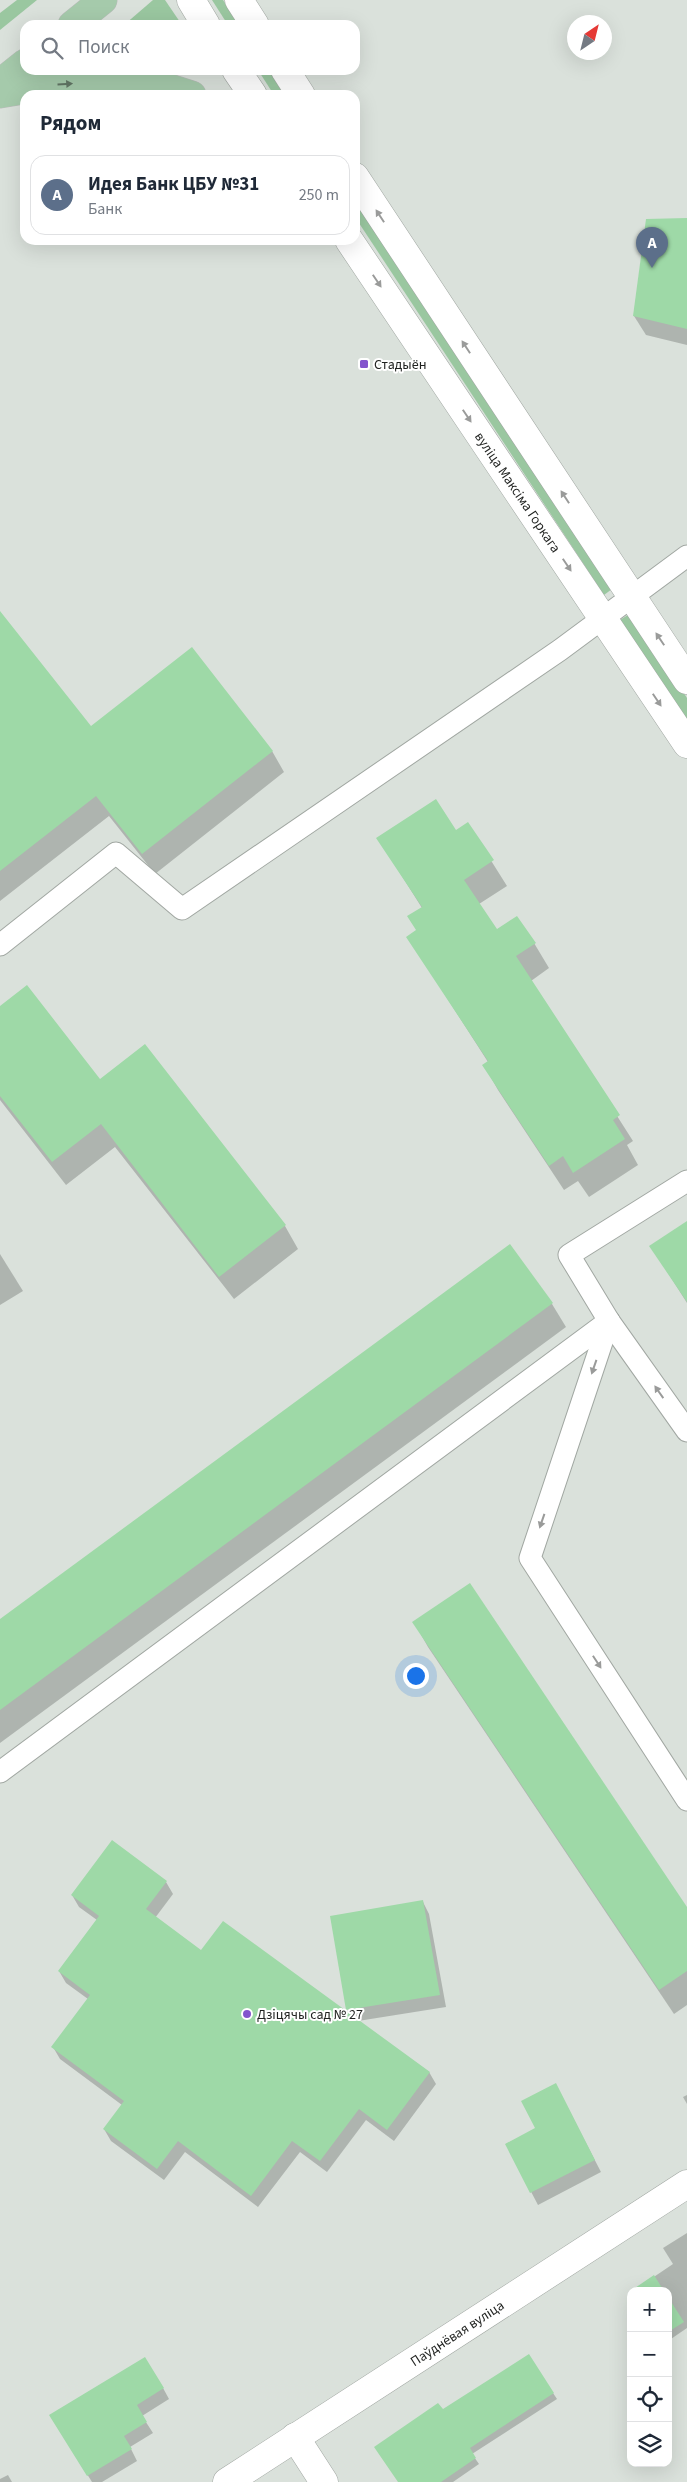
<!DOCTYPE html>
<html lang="ru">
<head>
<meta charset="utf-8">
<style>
  :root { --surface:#fff; --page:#f6f6f7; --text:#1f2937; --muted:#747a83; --line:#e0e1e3; --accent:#8354cd }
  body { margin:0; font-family:"Source Sans 3",sans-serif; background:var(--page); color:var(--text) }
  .controls { position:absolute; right:15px; bottom:15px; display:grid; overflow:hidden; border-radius:10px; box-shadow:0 5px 20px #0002 }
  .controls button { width:45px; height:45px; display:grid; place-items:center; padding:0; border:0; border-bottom:1px solid var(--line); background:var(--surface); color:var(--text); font:25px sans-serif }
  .compass { position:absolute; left:567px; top:15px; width:45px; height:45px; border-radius:50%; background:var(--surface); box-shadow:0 5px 20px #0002; rotate:35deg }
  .you { position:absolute; left:415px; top:1675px; width:18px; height:18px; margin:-12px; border:4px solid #fff; border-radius:50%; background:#1a73e8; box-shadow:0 0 0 8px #1a73e833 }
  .badge { display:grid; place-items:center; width:32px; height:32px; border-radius:50%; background:var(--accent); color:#fff; font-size:16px; font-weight:700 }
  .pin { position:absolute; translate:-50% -41px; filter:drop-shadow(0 1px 2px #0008) }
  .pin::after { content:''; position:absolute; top:26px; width:18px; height:15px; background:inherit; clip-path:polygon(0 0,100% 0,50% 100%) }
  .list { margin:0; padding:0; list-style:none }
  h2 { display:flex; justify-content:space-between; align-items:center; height:65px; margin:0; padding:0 20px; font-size:21px }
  h2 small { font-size:16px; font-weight:400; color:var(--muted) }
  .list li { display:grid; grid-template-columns:32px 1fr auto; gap:15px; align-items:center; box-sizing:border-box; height:80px; margin:0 10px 10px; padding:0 10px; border:1px solid var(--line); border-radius:15px }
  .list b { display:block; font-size:19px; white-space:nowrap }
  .list p { margin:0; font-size:16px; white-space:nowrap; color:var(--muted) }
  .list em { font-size:16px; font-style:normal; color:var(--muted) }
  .icon { flex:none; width:28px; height:28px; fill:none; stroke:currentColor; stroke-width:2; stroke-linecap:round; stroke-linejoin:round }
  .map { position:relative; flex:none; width:687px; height:2482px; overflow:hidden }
  .search { position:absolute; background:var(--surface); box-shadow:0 5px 20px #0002; left:20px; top:20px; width:340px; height:55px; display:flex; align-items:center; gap:12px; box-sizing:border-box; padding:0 18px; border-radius:15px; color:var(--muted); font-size:19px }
  .panel { position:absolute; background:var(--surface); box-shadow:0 5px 20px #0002; left:20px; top:90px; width:340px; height:155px; border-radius:15px }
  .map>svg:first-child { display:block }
</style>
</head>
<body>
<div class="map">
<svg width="687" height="2482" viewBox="0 0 687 2482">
  <rect width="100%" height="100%" fill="#dae1db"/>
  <g fill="#9ac7a0">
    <polygon points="17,0 37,0 0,30 0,13"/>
    <polygon points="153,0 165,0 182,25 124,25"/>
    <polygon points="212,0 223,0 240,25 228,25"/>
    <polygon points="258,70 269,70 286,95 274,95"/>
    <polygon points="355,200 612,589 604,595 355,217"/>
    <polygon points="631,613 687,698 687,721 620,620"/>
  </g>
  <g fill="#0003">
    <polygon points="687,219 687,345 646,335 634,316"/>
    <polygon points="0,613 90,728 272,751 284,772 155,874 109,816 0,901"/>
    <polygon points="468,824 507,886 479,904 496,931 534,943 549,968 531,981 633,1141 627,1145 638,1165 589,1197 578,1181 564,1190 498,1090 484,1065 488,1062 408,937 417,931 422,908 378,838 456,832"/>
    <polygon points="0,1007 99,1081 285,1226 298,1249 234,1299 115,1147 66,1185 0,1100"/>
    <polygon points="687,1222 687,1303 651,1246"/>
    <polygon points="510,1245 552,1304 566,1327 0,1743 0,1621"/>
    <polygon points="0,1254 23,1291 0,1305"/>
    <polygon points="414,1622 687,1910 687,2005 674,2014 428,1647"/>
    <polygon points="166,1882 173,1894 155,1918 202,1952 352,2016 348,2009 423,1902 429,1914 446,2007 358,2021 429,2072 436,2084 394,2141 366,2120 327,2172 300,2152 258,2207 185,2152 164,2180 111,2141 104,2129 122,2105 60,2059 53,2047 88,1999 66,1983 59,1971 97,1920 79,1907 72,1895"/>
    <polygon points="687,2095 687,2104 683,2097"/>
    <polygon points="562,2097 601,2172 538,2205 506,2144 536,2129"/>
    <polygon points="687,2233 687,2328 668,2341 668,2291 633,2291 673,2264 663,2248"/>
    <polygon points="163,2388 169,2399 142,2416 153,2433 130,2447 137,2461 102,2482 92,2482 57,2426"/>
    <polygon points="553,2393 557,2399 472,2454 479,2464 453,2482 399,2482 443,2411"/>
    <polygon points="8,2475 12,2482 0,2482 0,2479"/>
  </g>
  <g fill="#9ed9a7">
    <polygon points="687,218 687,329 633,316 646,219"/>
    <polygon points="0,611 91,726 192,647 273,751 142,854 96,796 0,871"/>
    <polygon points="436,799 456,830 468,822 494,860 464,880 497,929 517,916 536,943 516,956 620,1115 613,1120 625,1139 573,1173 563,1156 549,1166 482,1065 488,1061 406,937 416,930 407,916 422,907 376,838"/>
    <polygon points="27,985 100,1079 145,1044 286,1225 219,1277 101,1124 52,1162 0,1096 0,1006"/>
    <polygon points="687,1221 687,1302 649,1246"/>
    <polygon points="510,1244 553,1303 0,1710 0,1619"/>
    <polygon points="470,1583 687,1907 687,1971 659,1990 412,1622"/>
    <polygon points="112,1840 167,1881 146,1909 201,1950 223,1921 430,2072 387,2130 359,2109 320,2161 292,2141 251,2196 178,2141 157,2169 103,2129 124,2101 51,2047 90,1995 58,1971 99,1916 71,1895"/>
    <polygon points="423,1900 440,1995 346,2010 330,1916"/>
    <polygon points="556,2083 595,2160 530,2193 505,2144 535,2128 521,2101"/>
    <polygon points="654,2275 664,2291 631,2291 631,2294 629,2292"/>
    <polygon points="668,2297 684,2322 668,2332"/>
    <polygon points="529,2354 554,2393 470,2448 476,2458 441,2482 398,2482 374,2447 438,2403 443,2409"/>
    <polygon points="145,2357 164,2388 137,2405 147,2422 124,2436 132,2449 87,2476 49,2415"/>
  </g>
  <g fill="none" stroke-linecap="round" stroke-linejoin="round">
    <g stroke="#a1a7a2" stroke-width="23">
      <g id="service">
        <polyline points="0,945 116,853 182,909 560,650 687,556"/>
        <polyline points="609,1321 530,1558 687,1800"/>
        <polyline points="609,1321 687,1431"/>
        <polyline points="0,1772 609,1321 569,1255 687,1181"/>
      </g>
    </g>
    <g stroke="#a1a7a2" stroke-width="29">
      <g id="minor">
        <polyline points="295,2437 324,2482"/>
        <polyline points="227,2482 687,2184"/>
      </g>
    </g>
    <g stroke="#a1a7a2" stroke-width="29">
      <g id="tertiary">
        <polyline points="191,0 206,25"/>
        <polyline points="239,0 255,25"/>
        <polyline points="236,70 253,95"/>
        <polyline points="285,70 301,95"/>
        <polyline points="355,177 687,680"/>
        <polyline points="349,240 687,744"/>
      </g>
    </g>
    <g stroke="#bcbcbc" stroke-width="29">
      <g id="primary">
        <polyline points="72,25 103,0"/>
        <polyline points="0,83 25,63"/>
        <polyline points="0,94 60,84 145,80 192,95"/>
      </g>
    </g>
    <use href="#service" stroke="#fff" stroke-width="21"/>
    <use href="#minor" stroke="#fff" stroke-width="28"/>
    <use href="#tertiary" stroke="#fff" stroke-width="28"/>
    <use href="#primary" stroke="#a5caab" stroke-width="28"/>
  </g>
  <defs><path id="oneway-solid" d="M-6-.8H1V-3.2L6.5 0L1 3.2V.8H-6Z" transform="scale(1.25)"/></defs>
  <use fill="#627665" href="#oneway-solid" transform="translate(65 84) rotate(-4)"/>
  <g fill="#9a9b9a">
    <use href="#oneway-solid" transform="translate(380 216) rotate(-123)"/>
    <use href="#oneway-solid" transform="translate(377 281) rotate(56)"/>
    <use href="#oneway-solid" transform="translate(466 347) rotate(-123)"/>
    <use href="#oneway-solid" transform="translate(467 416) rotate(56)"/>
    <use href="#oneway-solid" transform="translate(565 497) rotate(-123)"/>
    <use href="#oneway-solid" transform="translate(567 565) rotate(56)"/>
    <use href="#oneway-solid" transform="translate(660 639) rotate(-124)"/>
    <use href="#oneway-solid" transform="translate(657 700) rotate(56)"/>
    <use href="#oneway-solid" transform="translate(594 1367) rotate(109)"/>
    <use href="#oneway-solid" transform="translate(659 1392) rotate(-125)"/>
    <use href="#oneway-solid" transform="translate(542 1521) rotate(109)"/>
    <use href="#oneway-solid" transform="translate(597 1662) rotate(57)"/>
  </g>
  <g fill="#8354cd" stroke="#fff" stroke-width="2">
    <rect x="359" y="359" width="10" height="10" rx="2.5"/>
    <circle cx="247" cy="2014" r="5"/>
  </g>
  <g text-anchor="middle" stroke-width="4" stroke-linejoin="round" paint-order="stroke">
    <g font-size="14" fill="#1f211f" stroke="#fff" text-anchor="start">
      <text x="374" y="369">Стадыён</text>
      <text x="257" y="2019">Дзіцячы сад № 27</text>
    </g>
    <g font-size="14" fill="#1f211f" stroke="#fff">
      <text transform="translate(518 492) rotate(56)" y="5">вуліца Максіма Горкага</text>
      <text transform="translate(457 2333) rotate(-33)" y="5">Паўднёвая вуліца</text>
    </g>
  </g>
</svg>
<div class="controls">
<button>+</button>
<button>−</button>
<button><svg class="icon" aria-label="locate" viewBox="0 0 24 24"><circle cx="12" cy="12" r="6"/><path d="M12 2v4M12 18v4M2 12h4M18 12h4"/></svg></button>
<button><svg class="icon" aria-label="layers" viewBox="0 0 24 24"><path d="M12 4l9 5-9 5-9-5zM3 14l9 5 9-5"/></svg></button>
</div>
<svg class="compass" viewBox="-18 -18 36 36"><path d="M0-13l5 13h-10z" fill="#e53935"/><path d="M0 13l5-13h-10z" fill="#747a83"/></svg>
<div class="you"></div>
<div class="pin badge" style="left:652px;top:268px;background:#5c6f8a">A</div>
<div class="search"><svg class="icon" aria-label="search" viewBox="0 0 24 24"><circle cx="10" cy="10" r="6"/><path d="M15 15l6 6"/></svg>Поиск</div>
<section class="panel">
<h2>Рядом<small></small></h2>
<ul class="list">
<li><span class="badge" style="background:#5c6f8a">A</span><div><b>Идея Банк ЦБУ №31</b><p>Банк</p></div><em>250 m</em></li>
</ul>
</section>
</div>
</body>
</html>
